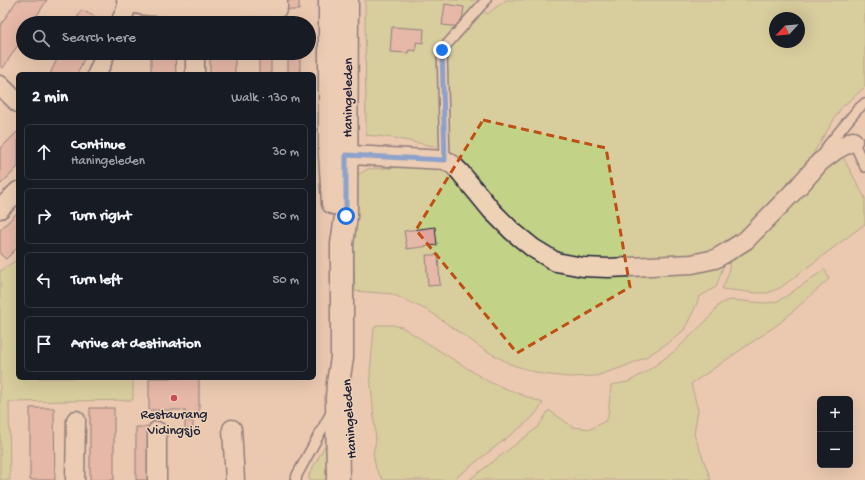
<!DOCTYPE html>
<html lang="en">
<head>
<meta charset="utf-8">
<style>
  :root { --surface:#171b24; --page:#242831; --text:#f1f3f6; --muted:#9ea1a6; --line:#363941 }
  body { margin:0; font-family:"Gochi Hand",sans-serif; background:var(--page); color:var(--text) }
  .controls { position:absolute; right:12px; bottom:12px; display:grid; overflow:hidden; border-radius:6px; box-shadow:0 4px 16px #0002 }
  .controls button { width:36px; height:36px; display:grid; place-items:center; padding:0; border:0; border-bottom:1px solid var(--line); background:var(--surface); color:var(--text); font:20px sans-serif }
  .compass { position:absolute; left:769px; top:12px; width:36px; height:36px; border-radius:50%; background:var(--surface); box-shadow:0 4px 16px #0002; rotate:244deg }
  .stop { position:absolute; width:12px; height:12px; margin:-9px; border:3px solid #1a73e8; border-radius:50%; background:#fff }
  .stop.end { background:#1a73e8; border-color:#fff; box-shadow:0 1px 4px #0008 }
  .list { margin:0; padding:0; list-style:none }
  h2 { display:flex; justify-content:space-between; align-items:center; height:52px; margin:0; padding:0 16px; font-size:17px }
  h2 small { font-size:13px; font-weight:400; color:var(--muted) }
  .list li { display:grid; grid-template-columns:26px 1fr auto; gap:12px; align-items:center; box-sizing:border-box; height:56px; margin:0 8px 8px; padding:0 8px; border:1px solid var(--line); border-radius:6px }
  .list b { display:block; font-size:15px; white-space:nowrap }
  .list p { margin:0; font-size:13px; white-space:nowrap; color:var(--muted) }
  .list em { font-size:13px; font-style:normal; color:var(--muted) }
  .icon { flex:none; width:22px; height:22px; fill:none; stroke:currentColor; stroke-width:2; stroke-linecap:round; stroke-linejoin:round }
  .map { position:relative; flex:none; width:865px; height:480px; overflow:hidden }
  .search { position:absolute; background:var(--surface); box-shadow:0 4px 16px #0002; left:16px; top:16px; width:300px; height:44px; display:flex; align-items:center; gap:10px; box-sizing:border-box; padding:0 14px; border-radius:22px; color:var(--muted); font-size:15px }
  .panel { position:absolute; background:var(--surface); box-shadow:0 4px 16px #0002; left:16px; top:72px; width:300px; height:308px; border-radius:6px }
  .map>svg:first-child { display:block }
</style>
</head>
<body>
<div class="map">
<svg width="865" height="480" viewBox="0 0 865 480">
  <rect width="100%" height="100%" fill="#ebc9b0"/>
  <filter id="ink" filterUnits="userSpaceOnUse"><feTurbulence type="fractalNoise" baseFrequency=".025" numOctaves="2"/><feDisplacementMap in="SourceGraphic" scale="8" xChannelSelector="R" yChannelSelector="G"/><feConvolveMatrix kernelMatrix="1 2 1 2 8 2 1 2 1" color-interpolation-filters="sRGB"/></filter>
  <g filter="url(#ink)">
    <g fill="#c2d286" stroke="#727a60" fill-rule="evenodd">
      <path d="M365,0H475L487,14L506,0H865V87L841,108L803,170L742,234L722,246L704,253L676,259H584L561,254L534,242L513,224L464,163L454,153L438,147L394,138L366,135ZM775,18H799V42H775Z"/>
      <polygon points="843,157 865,198 865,224 780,288 767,293 757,293 722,289 728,275 730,258 820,170"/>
      <polygon points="406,167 442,168 447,171 536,258 721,261 723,267 716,287 699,297 696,306 684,330 671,341 646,357 623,367 596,376 569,377 541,374 510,364 483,349 429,311 392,294 355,291 352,190 353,182 359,174 368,169"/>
      <polygon points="18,259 18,378 133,378 133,400 9,402 10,480 0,480 0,271"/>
      <polygon points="825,269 829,279 780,323 691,384 698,410 694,434 711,480 469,480 538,427 549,410 573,427 591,429 605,421 608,417 611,385 628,382 646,372 675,351 709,318 719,305 726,301 732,300 763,303 775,302 785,297"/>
      <polygon points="378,325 392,325 402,327 489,382 543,403 539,409 531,419 453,480 383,480 376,469 373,453 376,441 370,374 374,328"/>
      <polygon points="328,440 328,480 309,480 309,475"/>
    </g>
    <g fill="#dfa59d" stroke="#22223b">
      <polygon points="17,0 47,0 32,23 23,23 23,37 3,68 0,66 0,26"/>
      <polygon points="286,0 299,0 299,10 287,10"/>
      <polygon points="445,4 464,7 461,27 442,25"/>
      <polygon points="81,10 103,20 102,23 75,23"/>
      <rect x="181" y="17" width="80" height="6"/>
      <polygon points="392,27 424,29 423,43 416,42 416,51 409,50 408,53 390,52"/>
      <polygon points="60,53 87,53 77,74 50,74"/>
      <polygon points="151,53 175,53 176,74 151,74"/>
      <rect x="210" y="53" width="25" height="21"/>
      <rect x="259" y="53" width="12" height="21"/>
      <rect x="288" y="53" width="12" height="21"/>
      <polygon points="18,131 18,167 0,185 0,149"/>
      <polygon points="18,212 18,247 6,259 0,254 0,230"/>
      <polygon points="435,227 437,245 407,249 404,231"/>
      <polygon points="426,255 438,255 440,285 428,286"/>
      <polygon points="149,378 199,378 199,415 185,415 185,410 149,410"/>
      <polygon points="30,408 54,408 55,480 30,480"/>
      <rect x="90" y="408" width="24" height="72"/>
      <rect x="185" y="421" width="8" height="8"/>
      <rect x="136" y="427" width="12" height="53"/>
    </g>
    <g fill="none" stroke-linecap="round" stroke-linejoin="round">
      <g stroke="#22223b" stroke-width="12">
        <g id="service">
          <polyline points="853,141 865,167"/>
          <polyline points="823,155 828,145 857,110 865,103"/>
          <polyline points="445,160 442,50 486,0"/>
          <polyline points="296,480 297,475 332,411"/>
        </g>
      </g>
      <g stroke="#22223b" stroke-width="21">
        <g id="minor">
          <path d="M126,0C136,8 168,7 181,7"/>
          <polyline points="181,0 181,7 278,8 278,0"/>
          <polyline points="120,23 129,2"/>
          <polyline points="193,53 195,58 195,74"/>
          <polyline points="97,74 106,53"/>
          <polyline points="0,85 18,103"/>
          <polyline points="333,154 445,160 453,165 460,172 492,211 512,231 533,248 556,262 583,267 608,268 692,264 715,259 727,252 746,240 800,185 820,162 836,150 853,141"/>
          <polyline points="0,209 18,191"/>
          <polyline points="232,429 235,480"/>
          <polyline points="157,431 157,480"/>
          <polyline points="75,480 76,420"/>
        </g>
      </g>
      <g stroke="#22223b" stroke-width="25">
        <g id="secondary">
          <polyline points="330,0 330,154 333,203"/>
          <path id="s1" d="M338,480L337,398L338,383L342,358V244L346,216L347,0"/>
        </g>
      </g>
      <use href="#service" stroke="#eed2b5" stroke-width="9"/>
      <use href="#minor" stroke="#eed2b5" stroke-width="18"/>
      <use href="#secondary" stroke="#eed2b5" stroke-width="22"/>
    </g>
  </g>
  <g fill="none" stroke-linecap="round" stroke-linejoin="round" filter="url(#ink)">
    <polyline stroke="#1a73e8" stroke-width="5" points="346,216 346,155 445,160 442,50"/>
  </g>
  <path d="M0 0H865V480H0ZM483,120L606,148L630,287L517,353L416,230Z" fill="#ebc9b0" fill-opacity=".55" fill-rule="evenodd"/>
  <path fill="none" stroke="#c04e15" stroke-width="3" stroke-dasharray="8 5" stroke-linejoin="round" d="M483,120L606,148L630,287L517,353L416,230Z"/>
  <circle fill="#d1495b" stroke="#eed2b5" stroke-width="1.5" cx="174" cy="398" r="4"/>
  <g text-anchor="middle" stroke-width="3" stroke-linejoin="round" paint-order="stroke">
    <g font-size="14" fill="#22223b" stroke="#eed2b5">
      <text dy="5" stroke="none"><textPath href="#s1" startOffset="383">Haningeleden</textPath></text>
      <text transform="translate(348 419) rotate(-94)" y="5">Haningeleden</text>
    </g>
    <g font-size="14" fill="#22223b" stroke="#eed2b5">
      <text x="174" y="418">Restaurang<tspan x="174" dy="16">Vidingsjö</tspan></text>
    </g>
  </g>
</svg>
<div class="controls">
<button>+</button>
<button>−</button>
</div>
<svg class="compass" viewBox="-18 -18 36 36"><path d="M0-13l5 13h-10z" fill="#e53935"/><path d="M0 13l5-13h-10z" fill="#9ea1a6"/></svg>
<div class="stop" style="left:346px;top:216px"></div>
<div class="stop end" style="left:442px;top:50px"></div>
<div class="search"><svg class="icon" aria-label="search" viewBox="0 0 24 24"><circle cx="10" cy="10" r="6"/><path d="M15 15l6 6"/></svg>Search here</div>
<section class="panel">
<h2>2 min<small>Walk · 130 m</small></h2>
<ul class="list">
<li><svg class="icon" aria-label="ahead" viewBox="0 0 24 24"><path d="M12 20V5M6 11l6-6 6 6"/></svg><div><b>Continue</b><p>Haningeleden</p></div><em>30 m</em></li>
<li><svg class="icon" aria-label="right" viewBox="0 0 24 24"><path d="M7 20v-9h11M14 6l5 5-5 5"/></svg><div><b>Turn right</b></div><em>50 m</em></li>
<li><svg class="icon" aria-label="left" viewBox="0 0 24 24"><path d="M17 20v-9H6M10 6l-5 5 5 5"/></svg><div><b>Turn left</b></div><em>50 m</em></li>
<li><svg class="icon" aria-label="arrive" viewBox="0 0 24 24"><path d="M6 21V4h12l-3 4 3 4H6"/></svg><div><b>Arrive at destination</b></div></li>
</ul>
</section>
</div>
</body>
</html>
